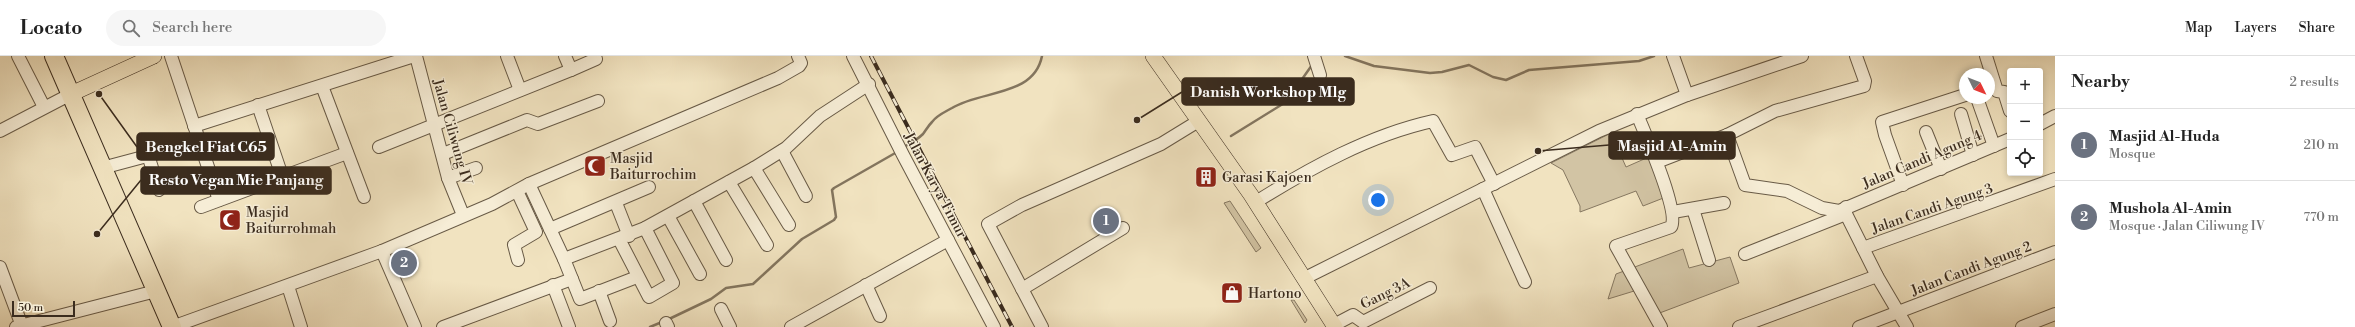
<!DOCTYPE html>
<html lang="en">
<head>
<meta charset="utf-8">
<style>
  :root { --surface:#fff; --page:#f6f6f6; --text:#222; --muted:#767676; --line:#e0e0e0; --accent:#b45309 }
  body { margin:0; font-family:"Libre Bodoni",serif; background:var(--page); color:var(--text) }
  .controls { position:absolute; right:12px; top:12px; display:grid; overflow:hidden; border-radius:4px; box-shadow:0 2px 6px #0003 }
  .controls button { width:36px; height:36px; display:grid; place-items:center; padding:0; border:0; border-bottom:1px solid var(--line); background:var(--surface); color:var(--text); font:20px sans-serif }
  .compass { position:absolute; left:1959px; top:12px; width:36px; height:36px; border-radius:50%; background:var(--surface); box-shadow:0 2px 6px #0003; rotate:133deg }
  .scale { position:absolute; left:12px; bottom:10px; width:63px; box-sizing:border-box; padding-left:4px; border:2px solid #3b2c1e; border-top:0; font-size:11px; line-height:14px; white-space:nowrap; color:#3b2c1e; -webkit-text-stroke:3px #f6edd6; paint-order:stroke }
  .you { position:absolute; left:1378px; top:144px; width:14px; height:14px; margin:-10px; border:3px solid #fff; border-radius:50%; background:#1a73e8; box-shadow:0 0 0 6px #1a73e833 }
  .badge { display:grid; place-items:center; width:26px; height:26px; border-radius:50%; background:var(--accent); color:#fff; font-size:13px; font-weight:700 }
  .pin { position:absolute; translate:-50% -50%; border:2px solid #fff; box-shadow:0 1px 4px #0006 }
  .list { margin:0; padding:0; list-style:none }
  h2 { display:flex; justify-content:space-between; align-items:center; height:52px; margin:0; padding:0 16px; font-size:17px }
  h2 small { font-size:13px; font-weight:400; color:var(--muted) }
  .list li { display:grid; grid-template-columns:26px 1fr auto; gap:12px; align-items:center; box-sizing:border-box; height:72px; padding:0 16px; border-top:1px solid var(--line) }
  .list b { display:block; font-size:15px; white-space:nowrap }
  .list p { margin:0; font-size:13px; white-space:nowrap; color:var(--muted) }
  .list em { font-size:13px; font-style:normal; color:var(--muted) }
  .icon { flex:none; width:22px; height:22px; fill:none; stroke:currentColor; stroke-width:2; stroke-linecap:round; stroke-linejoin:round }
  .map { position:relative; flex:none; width:2055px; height:271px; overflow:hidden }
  header { display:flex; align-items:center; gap:24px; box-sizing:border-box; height:56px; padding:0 20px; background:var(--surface); border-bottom:1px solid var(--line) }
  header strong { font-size:19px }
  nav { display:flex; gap:22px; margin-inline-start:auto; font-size:14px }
  .search { width:280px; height:36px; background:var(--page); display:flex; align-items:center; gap:10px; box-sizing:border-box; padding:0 14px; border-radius:22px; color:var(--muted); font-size:15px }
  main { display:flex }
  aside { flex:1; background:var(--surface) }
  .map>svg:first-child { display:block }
</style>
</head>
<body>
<header>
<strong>Locato</strong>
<div class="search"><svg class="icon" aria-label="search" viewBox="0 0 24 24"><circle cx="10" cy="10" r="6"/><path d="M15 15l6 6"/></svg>Search here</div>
<nav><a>Map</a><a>Layers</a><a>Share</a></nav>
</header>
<main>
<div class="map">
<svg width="2055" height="271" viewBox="0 0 2055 271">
  <rect width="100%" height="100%" fill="#f1e3c0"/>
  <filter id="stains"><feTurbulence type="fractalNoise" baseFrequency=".005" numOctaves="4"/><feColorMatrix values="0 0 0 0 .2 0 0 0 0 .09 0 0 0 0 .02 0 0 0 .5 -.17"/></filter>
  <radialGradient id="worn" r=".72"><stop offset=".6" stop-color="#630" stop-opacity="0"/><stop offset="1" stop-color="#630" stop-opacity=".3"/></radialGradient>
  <g fill="#d2c4a4" stroke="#867861">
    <polygon points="1611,77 1626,111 1651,100 1666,141 1643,150 1636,135 1580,156 1580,150 1563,114 1551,107"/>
    <polygon points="1230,145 1261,192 1256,196 1224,147"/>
    <polygon points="1683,193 1689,212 1730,201 1739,227 1657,258 1644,232 1608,243 1616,218"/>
    <polygon points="1291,244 1294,244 1307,264 1305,267"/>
  </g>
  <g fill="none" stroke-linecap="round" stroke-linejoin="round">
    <g stroke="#83755e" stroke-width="2.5">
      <polyline points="1345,0 1374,10 1430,17 1442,16 1469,9 1493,21 1506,24 1529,14 1639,5 1654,0"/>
      <polyline points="1231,80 1286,46 1312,9"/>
      <path d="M902,92C909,88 917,84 923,78C926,74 928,70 932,66C937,59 945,56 952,52C981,34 1034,41 1042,0"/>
      <polyline points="667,264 711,243 726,232 753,228 802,183 834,164 836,161 832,134 834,132 897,96"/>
      <polyline points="650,271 662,266"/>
    </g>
    <g stroke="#685a46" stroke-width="14">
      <g id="minor">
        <polyline points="18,0 44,51"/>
        <polyline points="171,0 219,144"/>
        <polyline points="416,0 448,122 463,159"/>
        <polyline points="507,0 520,34"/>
        <polyline points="565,0 571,14"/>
        <polyline points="853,0 903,99 994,271"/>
        <polyline points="1314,0 1320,19"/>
        <polyline points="1673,0 1687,39"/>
        <polyline points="1986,0 1997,35 2004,36 2010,55"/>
        <polyline points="322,30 364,141"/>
        <polyline points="1977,42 1994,90"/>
        <polyline points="258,49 282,120"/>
        <path d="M1637,58C1645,78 1680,156 1671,171L1616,190L1661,271"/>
        <polyline points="1961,58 1973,99"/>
        <polyline points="2040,68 2055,60"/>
        <polyline points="194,70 414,0"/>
        <polyline points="0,75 71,38"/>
        <polyline points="1926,76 1941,113"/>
        <polyline points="1727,79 1745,129 1787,135 1822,152 1839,155 2010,83"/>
        <polyline points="379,91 571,14 596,3 594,0"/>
        <polyline points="782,95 806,140"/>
        <polyline points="443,98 527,64 538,68 598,45"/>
        <polyline points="148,99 159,134"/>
        <polyline points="1657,106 1727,79 1775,55 1864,30 1865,25 1856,0"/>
        <polyline points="102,112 162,96 198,83"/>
        <polyline points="754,112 789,169"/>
        <polyline points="448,122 476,112"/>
        <polyline points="729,126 767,189"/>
        <polyline points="529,128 564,203"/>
        <polyline points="1903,129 1885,79 1882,66 1965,39"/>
        <polyline points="1483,133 1525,226"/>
        <polyline points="517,135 536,176 514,189 518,204"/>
        <polyline points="694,145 726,204"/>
        <path d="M1256,146C1310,112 1370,79 1433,65L1452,99L1475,91L1494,128"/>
        <polyline points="616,147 629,180"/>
        <polyline points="201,151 347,97"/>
        <polyline points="1846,151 1846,158 1877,220 1907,271"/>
        <polyline points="1693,153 1709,204"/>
        <polyline points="1673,156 1724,147"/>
        <polyline points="668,160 700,218"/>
        <polyline points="550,173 649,131"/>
        <polyline points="619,183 649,241 673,227 645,172"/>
        <polyline points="1863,192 2055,123"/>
        <polyline points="382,195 415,271"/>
        <polyline points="1745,198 1846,158"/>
        <polyline points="0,211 22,270"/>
        <polyline points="637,221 580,243 564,203 645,172 754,112 786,92 820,60 869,28"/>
        <polyline points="1305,222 1599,75 1687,39 1802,0"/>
        <polyline points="553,229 569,271"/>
        <polyline points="866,229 880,260"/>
        <polyline points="288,230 301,271"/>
        <polyline points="1022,233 1123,172"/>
        <polyline points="599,235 610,265"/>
        <polyline points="721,253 730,271"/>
        <polyline points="666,267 668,271"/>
        <polyline points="1334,269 1353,259 1363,266 1430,232"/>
        <polyline points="16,271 156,235"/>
        <polyline points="172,271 382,195 492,148 529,128 778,22 799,10 801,7 798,0"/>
        <polyline points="443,271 572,223"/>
        <polyline points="791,271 948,184"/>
        <polyline points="1042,271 988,168 1022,149 1161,88 1192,69"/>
        <polyline points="1739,271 1877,220"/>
        <polyline points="1859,271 2055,196"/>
        <polyline points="2022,271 2055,258"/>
      </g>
    </g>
    <g stroke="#3b2c1e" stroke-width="16">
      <g id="major">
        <polyline points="1153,0 1251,139 1335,271"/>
        <polyline points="71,38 154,0"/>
      </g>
    </g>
    <g stroke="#3b2c1e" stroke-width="20">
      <polyline id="highway" points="54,0 172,271"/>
    </g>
    <use href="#minor" stroke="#f6edd6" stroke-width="12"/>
    <use href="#major" stroke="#f1e3c0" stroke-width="15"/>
    <use href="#highway" stroke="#f1e3c0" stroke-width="18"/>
    <g stroke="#3b2c1e" stroke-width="4">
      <polyline id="rail" points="871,0 1012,271"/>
    </g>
    <use href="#rail" stroke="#f6edd6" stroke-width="2.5" stroke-dasharray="8" stroke-linecap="butt"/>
  </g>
  <defs>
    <g id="mosque-square" transform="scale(1.15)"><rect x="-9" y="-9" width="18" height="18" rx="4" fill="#8f2418" stroke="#f6edd6"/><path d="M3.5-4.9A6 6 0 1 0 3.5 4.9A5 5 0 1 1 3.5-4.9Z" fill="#fff"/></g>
    <g id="building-square" transform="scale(1.15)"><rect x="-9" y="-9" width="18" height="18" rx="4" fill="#8f2418" stroke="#f6edd6"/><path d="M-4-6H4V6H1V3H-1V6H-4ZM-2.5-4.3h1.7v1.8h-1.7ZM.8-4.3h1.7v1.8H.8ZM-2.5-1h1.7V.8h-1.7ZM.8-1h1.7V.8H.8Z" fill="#fff"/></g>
    <g id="shop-square" transform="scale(1.15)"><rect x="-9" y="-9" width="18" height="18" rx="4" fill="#8f2418" stroke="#f6edd6"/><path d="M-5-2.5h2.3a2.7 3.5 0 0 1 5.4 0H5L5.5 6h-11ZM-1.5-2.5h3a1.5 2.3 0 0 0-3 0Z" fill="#fff"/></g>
  </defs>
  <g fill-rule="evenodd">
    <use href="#mosque-square" x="595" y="110"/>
    <use href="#building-square" x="1206" y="121"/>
    <use href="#mosque-square" x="230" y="164"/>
    <use href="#shop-square" x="1232" y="237"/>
  </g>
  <g text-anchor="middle" stroke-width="3" stroke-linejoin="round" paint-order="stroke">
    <g font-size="14" fill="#3b2c1e" stroke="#f6edd6">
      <text transform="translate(453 76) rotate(74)" y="5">Jalan Ciliwung IV</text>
      <text transform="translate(1922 103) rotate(-23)" y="5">Jalan Candi Agung 4</text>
      <text transform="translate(936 129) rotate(62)" y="5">Jalan Karya Timur</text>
      <text transform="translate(1932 152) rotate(-19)" y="5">Jalan Candi Agung 3</text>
      <text transform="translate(1971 212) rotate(-21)" y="5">Jalan Candi Agung 2</text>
      <text transform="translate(1385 237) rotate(-26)" y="5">Gang 3A</text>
    </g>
    <g font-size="14" fill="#3b2c1e" stroke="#f6edd6" text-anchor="start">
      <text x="610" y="107">Masjid<tspan x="610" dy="16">Baiturrochim</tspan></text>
      <text x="1222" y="126">Garasi Kajoen</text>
      <text x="246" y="161">Masjid<tspan x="246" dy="16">Baiturrohmah</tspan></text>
      <text x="1248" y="242">Hartono</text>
    </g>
  </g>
  <path fill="none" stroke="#3b2c1e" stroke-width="1.5" d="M1137 64L1182 36M1538 95L1609 89M99 38L137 91M97 178L141 124"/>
  <g fill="#3b2c1e" stroke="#f6edd6" stroke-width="1.5">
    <circle cx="1137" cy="64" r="4"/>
    <circle cx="1538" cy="95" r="4"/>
    <circle cx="99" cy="38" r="4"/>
    <circle cx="97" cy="178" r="4"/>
  </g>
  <g fill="#3b2c1e" stroke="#3b2c1e" stroke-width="1.5">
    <rect x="1182" y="22" width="172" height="27" rx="4"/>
    <rect x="1609" y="76" width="126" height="27" rx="4"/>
    <rect x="137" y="77" width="137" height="27" rx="4"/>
    <rect x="141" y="111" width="190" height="27" rx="4"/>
  </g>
  <g font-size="15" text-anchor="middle" font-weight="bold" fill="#fff">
    <text x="1268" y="41">Danish Workshop Mlg</text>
    <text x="1672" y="95">Masjid Al-Amin</text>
    <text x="206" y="96">Bengkel Fiat C65</text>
    <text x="236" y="129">Resto Vegan Mie Panjang</text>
  </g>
  <rect width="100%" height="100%" filter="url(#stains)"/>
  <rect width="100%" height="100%" fill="url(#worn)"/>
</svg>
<div class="controls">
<button>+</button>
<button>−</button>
<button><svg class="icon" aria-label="locate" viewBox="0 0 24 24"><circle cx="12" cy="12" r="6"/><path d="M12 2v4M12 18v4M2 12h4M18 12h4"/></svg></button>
</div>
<svg class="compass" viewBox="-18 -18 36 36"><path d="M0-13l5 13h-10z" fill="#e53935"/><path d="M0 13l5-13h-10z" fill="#767676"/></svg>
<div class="scale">50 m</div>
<div class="you"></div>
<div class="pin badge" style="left:1106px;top:165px;background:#6b7280">1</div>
<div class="pin badge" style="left:404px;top:207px;background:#6b7280">2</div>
</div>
<aside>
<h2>Nearby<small>2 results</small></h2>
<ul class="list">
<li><span class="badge" style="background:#6b7280">1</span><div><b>Masjid Al-Huda</b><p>Mosque</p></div><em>210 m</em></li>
<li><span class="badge" style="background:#6b7280">2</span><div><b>Mushola Al-Amin</b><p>Mosque · Jalan Ciliwung IV</p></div><em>770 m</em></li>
</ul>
</aside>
</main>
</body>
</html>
